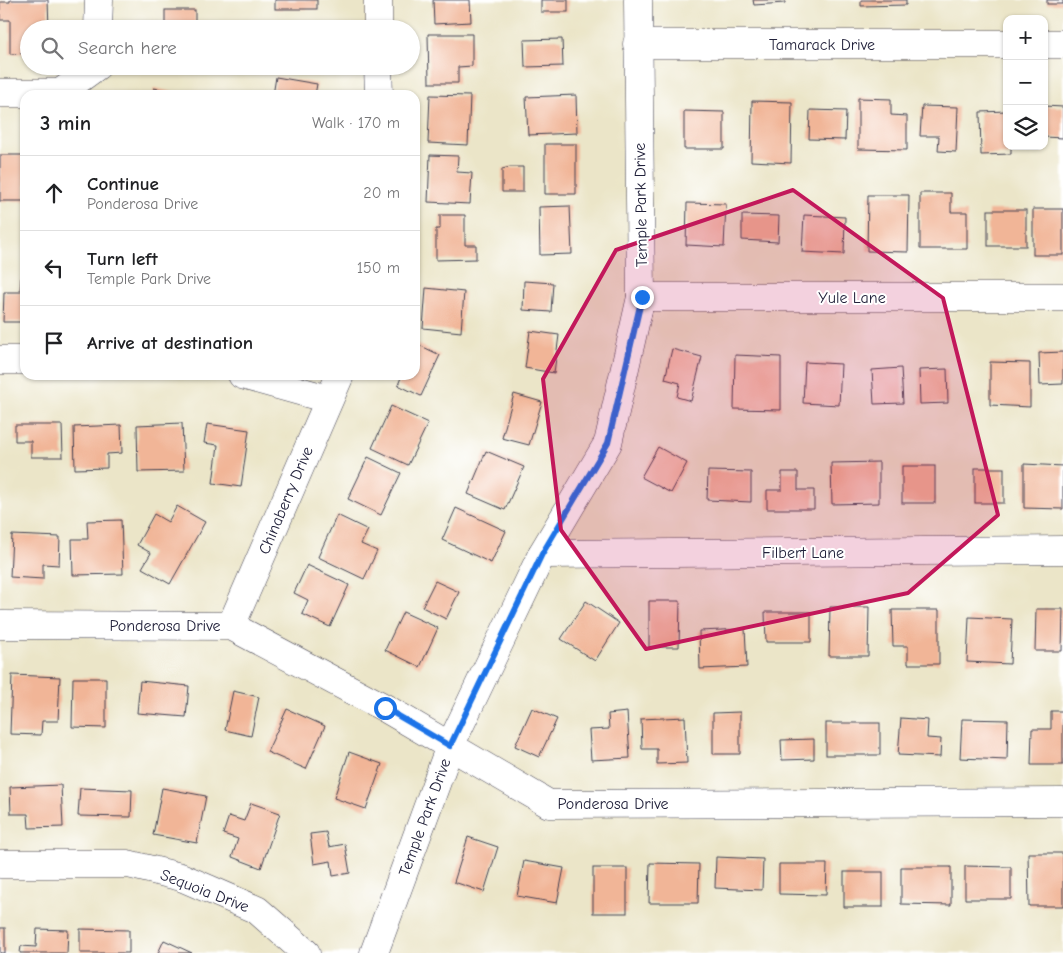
<!DOCTYPE html>
<html lang="en">
<head>
<meta charset="utf-8">
<style>
  :root { --surface:#fff; --page:#f6f6f6; --text:#202124; --muted:#757577; --line:#e0e0e0 }
  body { margin:0; font-family:"Comic Neue",sans-serif; background:var(--page); color:var(--text) }
  .controls { position:absolute; right:15px; top:15px; display:grid; overflow:hidden; border-radius:10px; box-shadow:0 1px 4px #0004 }
  .controls button { width:45px; height:45px; display:grid; place-items:center; padding:0; border:0; border-bottom:1px solid var(--line); background:var(--surface); color:var(--text); font:25px sans-serif }
  .stop { position:absolute; width:15px; height:15px; margin:-11px; border:4px solid #1a73e8; border-radius:50%; background:#fff }
  .stop.end { background:#1a73e8; border-color:#fff; box-shadow:0 1px 5px #0008 }
  .list { margin:0; padding:0; list-style:none }
  h2 { display:flex; justify-content:space-between; align-items:center; height:65px; margin:0; padding:0 20px; font-size:21px }
  h2 small { font-size:16px; font-weight:400; color:var(--muted) }
  .list li { display:grid; grid-template-columns:32px 1fr auto; gap:15px; align-items:center; box-sizing:border-box; height:75px; padding:0 20px; border-top:1px solid var(--line) }
  .list b { display:block; font-size:19px; white-space:nowrap }
  .list p { margin:0; font-size:16px; white-space:nowrap; color:var(--muted) }
  .list em { font-size:16px; font-style:normal; color:var(--muted) }
  .icon { flex:none; width:28px; height:28px; fill:none; stroke:currentColor; stroke-width:2; stroke-linecap:round; stroke-linejoin:round }
  .map { position:relative; flex:none; width:1063px; height:953px; overflow:hidden }
  .search { position:absolute; background:var(--surface); box-shadow:0 1px 4px #0004; left:20px; top:20px; width:400px; height:55px; display:flex; align-items:center; gap:12px; box-sizing:border-box; padding:0 18px; border-radius:28px; color:var(--muted); font-size:19px }
  .panel { position:absolute; background:var(--surface); box-shadow:0 1px 4px #0004; left:20px; top:90px; width:400px; height:290px; border-radius:15px }
  .map>svg:first-child { display:block }
</style>
</head>
<body>
<div class="map">
<svg width="1063" height="953" viewBox="0 0 1063 953">
  <rect width="100%" height="100%" fill="#fff"/>
  <filter id="ink" filterUnits="userSpaceOnUse"><feTurbulence type="fractalNoise" baseFrequency=".02" numOctaves="2"/><feDisplacementMap in="SourceGraphic" scale="10" xChannelSelector="R" yChannelSelector="G"/><feConvolveMatrix kernelMatrix="1 2 1 2 8 2 1 2 1" color-interpolation-filters="sRGB"/></filter>
  <filter id="wash" filterUnits="userSpaceOnUse"><feTurbulence type="fractalNoise" baseFrequency=".0096" numOctaves="4" result="noise"/><feDisplacementMap in="SourceGraphic" scale="20" xChannelSelector="R" yChannelSelector="G"/><feGaussianBlur stdDeviation="1.12" result="paint"/><feColorMatrix in="noise" values="0 0 0 0 0 0 0 0 0 0 0 0 0 0 0 0 0 1.4 0 .05"/><feComposite in="paint" operator="in"/></filter>
  <g filter="url(#wash)">
    <rect width="100%" height="100%" fill="#ebe5c8"/>
    <g id="blocks">
      <g fill="#f1b597">
        <polygon points="10,0 48,0 49,29 29,29 29,53 10,54 10,20 0,20 0,2 10,2"/>
        <rect x="275" y="0" width="42" height="9"/>
        <polygon points="433,0 470,0 471,22 434,24"/>
        <rect x="541" y="0" width="27" height="12"/>
        <polygon points="753,0 785,0 785,3 754,5"/>
        <polygon points="861,0 906,0 906,5 861,6"/>
        <rect x="1047" y="0" width="16" height="4"/>
        <rect x="165" y="10" width="30" height="19"/>
        <polygon points="269,25 332,26 332,29 269,29"/>
        <polygon points="428,34 472,34 472,66 458,67 458,83 429,83"/>
        <polygon points="562,39 563,66 525,67 524,40"/>
        <polygon points="276,77 317,84 315,95 273,95"/>
        <polygon points="154,88 181,94 181,95 153,95"/>
        <polygon points="430,95 470,96 468,145 428,143"/>
        <polygon points="576,95 577,133 528,135 526,97"/>
        <polygon points="858,98 891,99 891,115 907,116 907,150 858,149"/>
        <polygon points="752,101 792,102 791,163 751,161"/>
        <polygon points="922,106 958,107 956,152 938,151 939,136 920,136"/>
        <polygon points="1044,106 1063,107 1063,138 1044,137"/>
        <polygon points="810,110 846,111 845,140 809,139"/>
        <polygon points="684,111 724,112 724,149 684,149"/>
        <polygon points="1007,111 1007,146 1011,146 1011,154 981,155 980,112"/>
        <rect x="545" y="144" width="31" height="50"/>
        <rect x="0" y="155" width="25" height="46"/>
        <polygon points="430,155 458,156 457,172 472,173 470,204 428,202"/>
        <polygon points="510,167 523,167 523,192 502,192 502,169"/>
        <polygon points="920,193 951,193 951,212 967,212 967,249 920,249"/>
        <polygon points="868,195 909,195 908,252 867,251"/>
        <polygon points="687,203 726,204 724,247 686,245"/>
        <polygon points="570,206 572,254 540,255 539,207"/>
        <rect x="1033" y="209" width="30" height="46"/>
        <rect x="988" y="210" width="38" height="36"/>
        <polygon points="440,215 465,215 465,245 476,245 476,259 436,260 436,229 440,229"/>
        <polygon points="742,215 779,216 778,242 742,240"/>
        <polygon points="804,215 845,217 844,254 802,252"/>
        <polygon points="21,278 25,278 25,322 3,322 4,292 20,292"/>
        <polygon points="524,281 553,283 551,312 523,310"/>
        <polygon points="426,288 464,292 461,332 423,328"/>
        <polygon points="530,331 559,335 554,373 525,368"/>
        <polygon points="417,344 440,355 421,396 398,385 402,375 415,375"/>
        <polygon points="672,349 702,357 691,401 677,397 680,383 665,379"/>
        <polygon points="1063,352 1063,384 1040,385 1039,353"/>
        <polygon points="735,355 781,357 781,410 734,409"/>
        <polygon points="805,362 841,364 839,405 803,403"/>
        <polygon points="990,362 1030,363 1030,407 990,405"/>
        <polygon points="901,368 903,403 874,404 872,370"/>
        <polygon points="947,369 948,403 920,404 919,370"/>
        <polygon points="514,394 542,402 529,445 502,438"/>
        <polygon points="391,406 428,423 408,465 372,448"/>
        <polygon points="182,423 184,471 138,472 137,425"/>
        <polygon points="207,424 249,430 241,487 213,483 218,445 204,443"/>
        <polygon points="15,425 62,425 63,457 31,457 31,441 15,441"/>
        <polygon points="121,425 122,453 107,454 107,468 75,469 74,427"/>
        <polygon points="658,447 687,463 671,493 641,477"/>
        <polygon points="486,451 524,467 505,510 468,494"/>
        <polygon points="368,457 401,473 381,515 348,499"/>
        <polygon points="879,462 879,503 832,504 831,463"/>
        <polygon points="1024,464 1063,466 1063,509 1024,508"/>
        <rect x="902" y="466" width="33" height="37"/>
        <rect x="975" y="468" width="29" height="35"/>
        <polygon points="708,471 751,472 751,502 707,500"/>
        <polygon points="782,472 798,472 798,490 814,490 814,509 767,509 767,490 782,490"/>
        <polygon points="177,506 205,522 170,584 142,568 151,553 137,545 154,514 168,522"/>
        <polygon points="456,508 506,531 491,563 442,540"/>
        <polygon points="337,515 368,530 361,544 377,551 364,579 318,557"/>
        <polygon points="121,520 123,574 73,575 72,539 88,539 87,521"/>
        <polygon points="12,535 60,537 59,565 43,564 43,579 10,577"/>
        <polygon points="307,565 349,585 330,627 302,614 308,600 294,593"/>
        <polygon points="435,581 459,592 446,619 422,607"/>
        <polygon points="586,601 619,623 595,661 561,639"/>
        <polygon points="649,601 680,601 679,647 649,647"/>
        <polygon points="830,607 869,607 868,656 829,656"/>
        <polygon points="1036,609 1063,609 1062,651 1035,651"/>
        <polygon points="892,610 939,610 939,664 908,664 908,646 893,646"/>
        <polygon points="403,612 438,628 420,667 385,650"/>
        <polygon points="765,612 811,612 811,642 766,642"/>
        <polygon points="969,617 1012,619 1010,664 967,662"/>
        <polygon points="745,629 747,667 700,669 699,631"/>
        <polygon points="12,675 60,677 58,721 42,721 41,735 10,734"/>
        <polygon points="73,678 106,678 106,728 72,727"/>
        <polygon points="140,681 189,686 186,717 137,713"/>
        <polygon points="233,691 259,697 251,736 225,730"/>
        <polygon points="532,708 557,719 539,757 515,746"/>
        <polygon points="287,709 325,726 306,769 267,752"/>
        <polygon points="1051,711 1063,711 1063,765 1031,765 1032,729 1051,729"/>
        <polygon points="627,712 630,758 591,760 589,730 609,729 608,714"/>
        <polygon points="740,712 740,754 713,754 713,713"/>
        <polygon points="685,717 687,763 657,764 657,749 642,749 641,719"/>
        <polygon points="901,718 928,720 927,738 941,739 940,757 898,755"/>
        <polygon points="962,719 1008,720 1007,760 960,758"/>
        <rect x="826" y="723" width="54" height="32"/>
        <polygon points="814,739 814,759 782,760 781,740"/>
        <polygon points="349,752 382,764 366,809 334,798"/>
        <polygon points="61,785 63,827 29,828 28,814 11,814 10,787"/>
        <polygon points="80,788 132,790 131,817 78,816"/>
        <polygon points="162,788 206,796 197,843 153,835"/>
        <polygon points="251,803 280,813 261,868 232,857 238,839 223,834 229,816 244,821"/>
        <polygon points="326,832 329,847 345,844 350,873 333,876 331,861 314,864 310,834"/>
        <polygon points="468,837 498,847 484,892 454,882"/>
        <polygon points="1028,853 1063,853 1063,906 1029,906"/>
        <polygon points="716,857 763,859 762,890 715,888"/>
        <polygon points="524,861 564,868 557,903 517,896"/>
        <polygon points="650,863 699,864 698,903 649,903"/>
        <polygon points="779,864 827,864 826,895 779,894"/>
        <polygon points="965,866 1011,867 1011,899 965,899"/>
        <polygon points="901,867 951,867 951,905 901,904"/>
        <rect x="593" y="868" width="34" height="45"/>
        <rect x="844" y="872" width="39" height="35"/>
        <rect x="0" y="928" width="5" height="25"/>
        <polygon points="37,929 68,930 67,953 20,953 21,946 36,947"/>
        <polygon points="80,929 129,930 129,953 80,953"/>
        <polygon points="164,940 192,953 158,953"/>
      </g>
    </g>
  </g>
  <g filter="url(#ink)">
    <use href="#blocks" fill-opacity="0" stroke="#403f50" stroke-width="1"/>
    <g fill="none" stroke-linecap="round" stroke-linejoin="round">
      <g stroke="#403f50" stroke-width="29">
        <g id="minor">
          <polyline points="378,0 378,29"/>
          <polyline points="98,29 99,0"/>
          <polyline points="637,44 1007,44"/>
          <polyline points="1044,44 1063,44"/>
          <polyline points="378,66 379,95"/>
          <polyline points="0,93 60,93 97,66"/>
          <polyline points="641,297 1063,297"/>
          <polyline points="0,360 25,360"/>
          <polyline points="242,375 328,399"/>
          <polyline points="542,554 1063,550"/>
          <polyline points="0,625 231,626 385,708 549,804 1063,802"/>
          <polyline points="231,626 340,375"/>
          <polyline points="0,864 128,864 181,877 257,910 306,953"/>
          <polyline points="374,953 450,746 542,554 608,443 641,297 638,0"/>
        </g>
      </g>
      <use href="#minor" stroke="#fff" stroke-width="28"/>
    </g>
  </g>
  <g fill="none" stroke-linecap="round" stroke-linejoin="round" filter="url(#ink)">
    <polyline stroke="#1a73e8" stroke-width="6" points="385,708 450,746 542,554 608,443 642,297"/>
  </g>
  <path fill="#c2185b" fill-opacity="0.2" stroke="#c2185b" stroke-width="4" stroke-linejoin="round" d="M793,190L943,298L998,515L908,593L646,649L561,530L543,379L616,250Z"/>
  <g text-anchor="middle" stroke-width="4" stroke-linejoin="round" paint-order="stroke">
    <g font-size="16" fill="#22223b" stroke="#fff">
      <text x="822" y="50">Tamarack Drive</text>
      <text transform="translate(640 205) rotate(-91)" y="6">Temple Park Drive</text>
      <text x="852" y="303">Yule Lane</text>
      <text transform="translate(285 500) rotate(-67)" y="6">Chinaberry Drive</text>
      <text x="803" y="558">Filbert Lane</text>
      <text x="165" y="631">Ponderosa Drive</text>
      <text x="613" y="809">Ponderosa Drive</text>
      <text transform="translate(424 817) rotate(-70)" y="6">Temple Park Drive</text>
      <text transform="translate(205 890) rotate(21)" y="6">Sequoia Drive</text>
    </g>
  </g>
</svg>
<div class="controls">
<button>+</button>
<button>−</button>
<button><svg class="icon" aria-label="layers" viewBox="0 0 24 24"><path d="M12 4l9 5-9 5-9-5zM3 14l9 5 9-5"/></svg></button>
</div>
<div class="stop" style="left:385px;top:708px"></div>
<div class="stop end" style="left:642px;top:297px"></div>
<div class="search"><svg class="icon" aria-label="search" viewBox="0 0 24 24"><circle cx="10" cy="10" r="6"/><path d="M15 15l6 6"/></svg>Search here</div>
<section class="panel">
<h2>3 min<small>Walk · 170 m</small></h2>
<ul class="list">
<li><svg class="icon" aria-label="ahead" viewBox="0 0 24 24"><path d="M12 20V5M6 11l6-6 6 6"/></svg><div><b>Continue</b><p>Ponderosa Drive</p></div><em>20 m</em></li>
<li><svg class="icon" aria-label="left" viewBox="0 0 24 24"><path d="M17 20v-9H6M10 6l-5 5 5 5"/></svg><div><b>Turn left</b><p>Temple Park Drive</p></div><em>150 m</em></li>
<li><svg class="icon" aria-label="arrive" viewBox="0 0 24 24"><path d="M6 21V4h12l-3 4 3 4H6"/></svg><div><b>Arrive at destination</b></div></li>
</ul>
</section>
</div>
</body>
</html>
